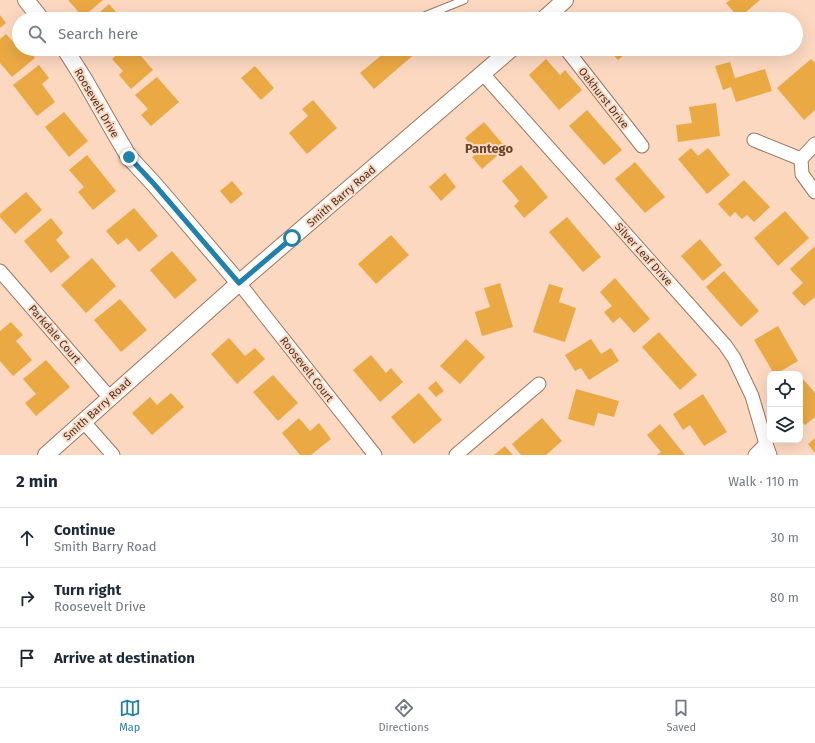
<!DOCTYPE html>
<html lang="en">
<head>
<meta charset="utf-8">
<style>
  :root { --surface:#fff; --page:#f6f6f7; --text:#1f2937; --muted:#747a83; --line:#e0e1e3; --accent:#2180ac }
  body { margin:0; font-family:"Fira Sans",sans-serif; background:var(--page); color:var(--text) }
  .controls { position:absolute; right:12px; bottom:12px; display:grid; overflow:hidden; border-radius:8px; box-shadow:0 4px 16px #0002 }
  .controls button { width:36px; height:36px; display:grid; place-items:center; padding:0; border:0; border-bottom:1px solid var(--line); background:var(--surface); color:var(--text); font:20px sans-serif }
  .stop { position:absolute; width:12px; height:12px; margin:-9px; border:3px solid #2180ac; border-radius:50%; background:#fff }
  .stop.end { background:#2180ac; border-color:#fff; box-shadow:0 1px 4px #0008 }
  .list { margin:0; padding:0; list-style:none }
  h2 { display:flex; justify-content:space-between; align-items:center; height:52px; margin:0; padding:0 16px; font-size:17px }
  h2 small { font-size:13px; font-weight:400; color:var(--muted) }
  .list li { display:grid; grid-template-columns:26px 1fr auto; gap:12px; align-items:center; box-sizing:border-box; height:60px; padding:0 16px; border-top:1px solid var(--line) }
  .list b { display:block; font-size:15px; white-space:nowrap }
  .list p { margin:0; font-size:13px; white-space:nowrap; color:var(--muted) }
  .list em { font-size:13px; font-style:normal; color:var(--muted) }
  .icon { flex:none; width:22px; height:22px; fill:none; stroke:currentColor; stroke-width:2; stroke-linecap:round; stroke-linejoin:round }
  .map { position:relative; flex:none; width:815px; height:455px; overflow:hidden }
  .search { position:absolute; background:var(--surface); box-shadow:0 4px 16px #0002; left:12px; right:12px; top:12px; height:44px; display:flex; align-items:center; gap:10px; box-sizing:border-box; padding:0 14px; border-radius:22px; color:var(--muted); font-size:15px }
  .sheet { height:232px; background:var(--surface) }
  nav { display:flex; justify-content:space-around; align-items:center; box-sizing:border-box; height:56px; border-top:1px solid var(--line); background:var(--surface); font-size:11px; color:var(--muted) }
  nav a { display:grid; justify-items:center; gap:2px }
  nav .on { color:var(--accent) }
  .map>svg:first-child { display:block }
</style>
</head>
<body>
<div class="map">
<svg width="815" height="455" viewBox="0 0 815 455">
  <rect width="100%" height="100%" fill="#fcd8c1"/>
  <g fill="#eba944">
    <polygon points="68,0 103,0 83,17"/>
    <polygon points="730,0 760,0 739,18 726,3"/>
    <polygon points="109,4 122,19 92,19"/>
    <polygon points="0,15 6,23 0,28"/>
    <polygon points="6,34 18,47 19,46 19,49 27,49 35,58 12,77 0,63 0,39"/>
    <polygon points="123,49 135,49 153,70 131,89 119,75 123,71 112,59"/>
    <polygon points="389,49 415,49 417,52 374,89 360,73"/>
    <polygon points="608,49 631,49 618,60"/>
    <polygon points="546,59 560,75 565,70 582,90 559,110 529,75"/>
    <polygon points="811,59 815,63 815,110 804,120 777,88"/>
    <polygon points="730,62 735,78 765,69 772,91 736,102 731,87 723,90 715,66"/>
    <polygon points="39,65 49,78 42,84 55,102 37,116 13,85"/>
    <polygon points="255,66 274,88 261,100 241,78"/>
    <polygon points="157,77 179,102 151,126 141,115 148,109 135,95"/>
    <polygon points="313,100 337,128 307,154 289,133 308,116 302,109"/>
    <polygon points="716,103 720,136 678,142 676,125 692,123 689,107"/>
    <polygon points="587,110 622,150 604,165 569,126"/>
    <polygon points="64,112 88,141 69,157 45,127"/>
    <polygon points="484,122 506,148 482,169 472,157 478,153 465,138"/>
    <polygon points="691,148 698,156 708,148 730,175 707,194 678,159"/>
    <polygon points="87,155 116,191 93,210 78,192 84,187 69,170"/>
    <polygon points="635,162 665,197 645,213 615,179"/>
    <polygon points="521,165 548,197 524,218 514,206 519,201 502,181"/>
    <polygon points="445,173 456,187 441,201 429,187"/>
    <polygon points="744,180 770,207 754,222 747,215 742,219 735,212 730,217 718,204"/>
    <polygon points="232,181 243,194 231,204 220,191"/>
    <polygon points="26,192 42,210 15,234 0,217 0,214"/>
    <polygon points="134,208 158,236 139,252 127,238 118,245 106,231"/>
    <polygon points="785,211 809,238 778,266 754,238"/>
    <polygon points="567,217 601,257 583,272 549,232"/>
    <polygon points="51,218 63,233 56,240 70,257 51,273 24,241"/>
    <polygon points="391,235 409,255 376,284 358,264"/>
    <polygon points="700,239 722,265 703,281 681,256"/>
    <polygon points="815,246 815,297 804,306 792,293 803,283 790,269"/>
    <polygon points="172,251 197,280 175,299 150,270"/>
    <polygon points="92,258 116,286 86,313 61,285"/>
    <polygon points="724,271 759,311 741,327 706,287"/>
    <polygon points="615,278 650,319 634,333 620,317 613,323 604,312 612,306 600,292"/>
    <polygon points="500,283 513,327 482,336 475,312 490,307 484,288"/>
    <polygon points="549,284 563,288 559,302 576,308 565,342 533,332"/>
    <polygon points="120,299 147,330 121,352 94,320"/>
    <polygon points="11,322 23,335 16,341 32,360 13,376 0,361 0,331"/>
    <polygon points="778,326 798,361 776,374 774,374 754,340"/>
    <polygon points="659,332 697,375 680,390 642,347"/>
    <polygon points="229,338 245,356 255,348 265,359 237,384 211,354"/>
    <polygon points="466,339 485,357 460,384 440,366"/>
    <polygon points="591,339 601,354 611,348 619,361 589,380 581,368 575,371 565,355"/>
    <polygon points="371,355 386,373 391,368 403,382 380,402 353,370"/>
    <polygon points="46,360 70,387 36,416 25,403 36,394 23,379"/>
    <polygon points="273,375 298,403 278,421 253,392"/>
    <polygon points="803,379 815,393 815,417 805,425 800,420 800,381"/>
    <polygon points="436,381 444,391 436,397 428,388"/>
    <polygon points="576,389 619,401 614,417 598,413 594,426 568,419"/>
    <polygon points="171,393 184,407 152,435 132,413 150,397 157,405"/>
    <polygon points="419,393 442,420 414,444 391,417"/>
    <polygon points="703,394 727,432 704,446 690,425 683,430 673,414"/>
    <polygon points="299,418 310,431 319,423 331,439 311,455 300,455 282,433"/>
    <polygon points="542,418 562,441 546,455 521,455 512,444"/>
    <polygon points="660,424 685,455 657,455 661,452 647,435"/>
    <polygon points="815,438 815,453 808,444"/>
    <polygon points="505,446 513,455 494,455"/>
  </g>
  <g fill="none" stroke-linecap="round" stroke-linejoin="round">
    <g stroke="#9e755b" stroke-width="9">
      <polyline id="service" points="417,19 464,0"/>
    </g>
    <g stroke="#9e755b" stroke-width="15">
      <g id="minor">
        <polyline points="566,49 642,146"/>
        <polyline points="483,74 725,345 734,358 752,396 766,444 770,455"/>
        <polyline points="754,140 801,159"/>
        <polyline points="815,144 801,159 802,174 815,192"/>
        <polyline points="0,271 110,398"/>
        <polyline points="239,283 375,455"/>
        <polyline points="83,421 113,455"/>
        <polyline points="456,455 539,384"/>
        <polyline points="755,455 766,444"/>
      </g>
    </g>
    <g stroke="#9e755b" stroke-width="18">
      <g id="tertiary">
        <polyline points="26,0 41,19"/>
        <polyline points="544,19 565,0"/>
        <polyline points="65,49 84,79 116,135 129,157 154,184 239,283"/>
        <polyline points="46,455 239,283 511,49"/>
      </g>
    </g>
    <use href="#service" stroke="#fff" stroke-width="7"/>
    <use href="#minor" stroke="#fff" stroke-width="13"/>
    <use href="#tertiary" stroke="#fff" stroke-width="16"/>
  </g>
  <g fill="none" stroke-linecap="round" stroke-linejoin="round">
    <polyline stroke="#2180ac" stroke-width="5" points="129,157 154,184 239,283 292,238"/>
  </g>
  <g text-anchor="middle" stroke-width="4" stroke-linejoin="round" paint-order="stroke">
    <g font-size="11" fill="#463429" stroke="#fcd8c1">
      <text transform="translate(604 98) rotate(52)" y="4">Oakhurst Drive</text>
      <text transform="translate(97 103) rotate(60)" y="4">Roosevelt Drive</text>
      <text transform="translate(341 196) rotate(-41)" y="4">Smith Barry Road</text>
      <text transform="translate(644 254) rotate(48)" y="4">Silver Leaf Drive</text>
      <text transform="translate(55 334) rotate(49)" y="4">Parkdale Court</text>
      <text transform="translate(307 369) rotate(52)" y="4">Roosevelt Court</text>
      <text transform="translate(97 409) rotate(-42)" y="4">Smith Barry Road</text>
    </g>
    <g font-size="13" font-weight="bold" fill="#6a452c" stroke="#fcd8c1">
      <text x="489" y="153">Pantego</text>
    </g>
  </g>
</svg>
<div class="controls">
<button><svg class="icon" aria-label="locate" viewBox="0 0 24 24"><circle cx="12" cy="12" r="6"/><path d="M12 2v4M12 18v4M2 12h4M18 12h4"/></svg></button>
<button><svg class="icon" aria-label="layers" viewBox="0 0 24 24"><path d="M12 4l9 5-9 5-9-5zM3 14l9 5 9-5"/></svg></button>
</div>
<div class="stop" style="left:292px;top:238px"></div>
<div class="stop end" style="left:129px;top:157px"></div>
<div class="search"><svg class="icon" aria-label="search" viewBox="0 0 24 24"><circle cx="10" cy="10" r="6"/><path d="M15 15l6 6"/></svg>Search here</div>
</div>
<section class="sheet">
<h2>2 min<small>Walk · 110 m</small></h2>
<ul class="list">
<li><svg class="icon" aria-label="ahead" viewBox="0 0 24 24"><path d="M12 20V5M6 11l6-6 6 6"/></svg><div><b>Continue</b><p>Smith Barry Road</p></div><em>30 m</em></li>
<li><svg class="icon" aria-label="right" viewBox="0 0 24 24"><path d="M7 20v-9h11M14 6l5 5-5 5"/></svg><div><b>Turn right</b><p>Roosevelt Drive</p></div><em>80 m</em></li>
<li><svg class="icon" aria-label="arrive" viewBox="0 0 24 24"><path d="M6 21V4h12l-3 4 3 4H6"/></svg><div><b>Arrive at destination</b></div></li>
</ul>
</section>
<nav>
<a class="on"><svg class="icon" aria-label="map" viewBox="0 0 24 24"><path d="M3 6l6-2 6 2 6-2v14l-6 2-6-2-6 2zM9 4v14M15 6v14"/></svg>Map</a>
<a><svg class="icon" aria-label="directions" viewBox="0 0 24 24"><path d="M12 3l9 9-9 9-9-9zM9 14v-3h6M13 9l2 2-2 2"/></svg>Directions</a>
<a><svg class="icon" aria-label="saved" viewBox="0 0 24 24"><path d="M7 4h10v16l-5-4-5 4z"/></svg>Saved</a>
</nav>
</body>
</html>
